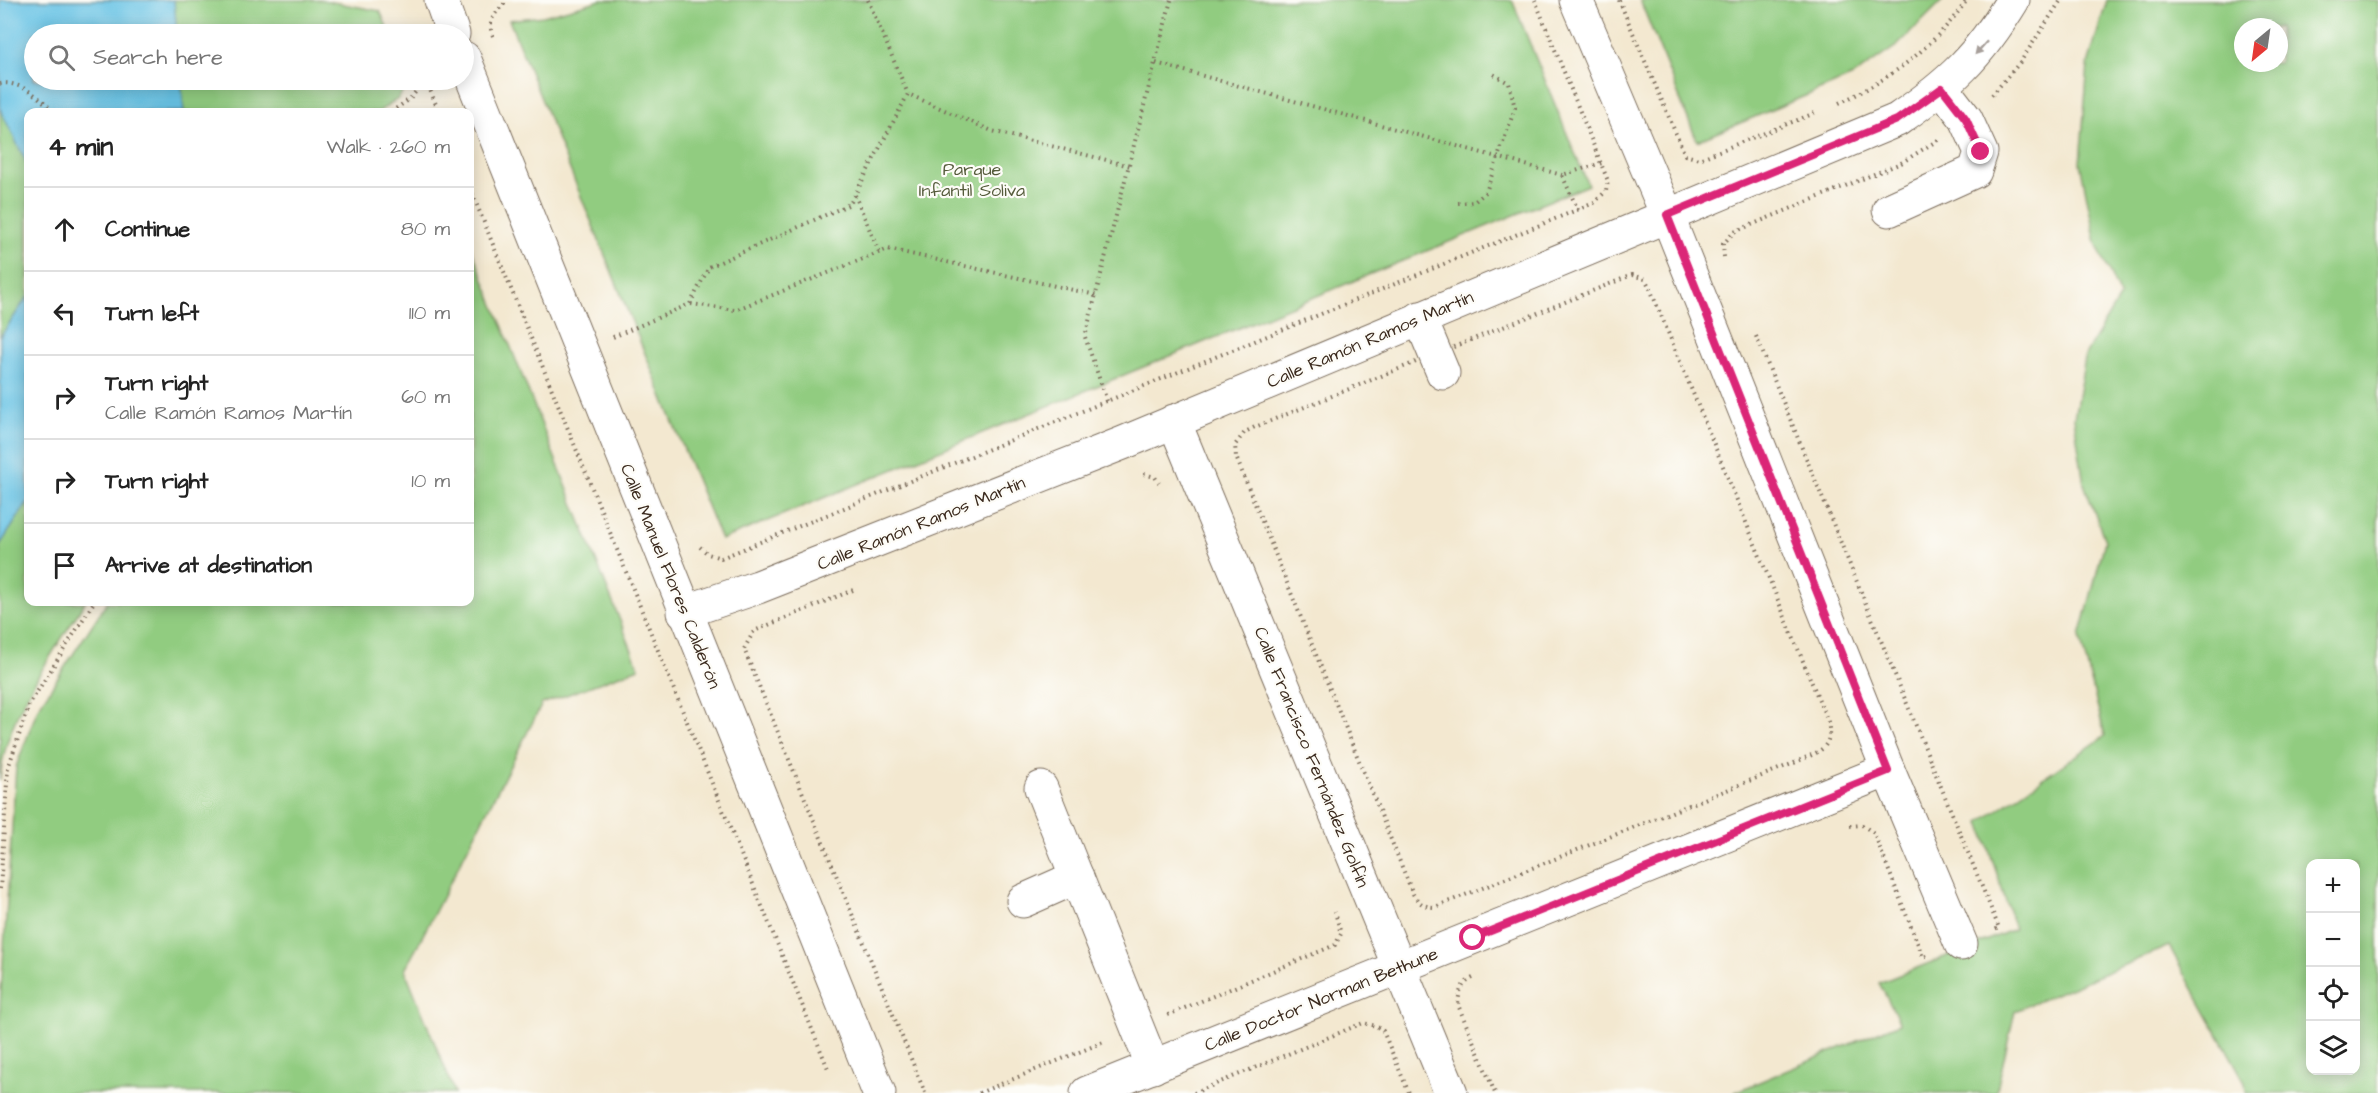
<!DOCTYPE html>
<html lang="en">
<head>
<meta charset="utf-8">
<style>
  :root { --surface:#fff; --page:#f6f6f6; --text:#222; --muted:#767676; --line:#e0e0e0 }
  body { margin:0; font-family:"Architects Daughter",sans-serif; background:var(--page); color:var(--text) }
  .controls { position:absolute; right:18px; bottom:18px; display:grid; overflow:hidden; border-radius:12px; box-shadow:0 3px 15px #0003 }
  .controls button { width:54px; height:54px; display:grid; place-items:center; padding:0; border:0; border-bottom:2px solid var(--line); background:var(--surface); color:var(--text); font:30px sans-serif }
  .compass { position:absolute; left:2234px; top:18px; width:54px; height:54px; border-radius:50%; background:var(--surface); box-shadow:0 3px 15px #0003; rotate:209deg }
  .stop { position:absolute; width:18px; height:18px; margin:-14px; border:4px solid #db2777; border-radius:50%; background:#fff }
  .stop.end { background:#db2777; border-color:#fff; box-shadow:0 2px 6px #0008 }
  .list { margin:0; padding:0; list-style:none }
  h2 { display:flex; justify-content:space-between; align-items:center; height:78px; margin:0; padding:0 24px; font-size:26px }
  h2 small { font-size:20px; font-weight:400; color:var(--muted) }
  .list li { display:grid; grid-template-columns:39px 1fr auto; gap:18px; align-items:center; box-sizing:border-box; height:84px; padding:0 24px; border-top:2px solid var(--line) }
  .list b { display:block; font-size:22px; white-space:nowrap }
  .list p { margin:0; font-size:20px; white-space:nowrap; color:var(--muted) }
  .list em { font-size:20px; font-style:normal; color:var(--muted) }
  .icon { flex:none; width:33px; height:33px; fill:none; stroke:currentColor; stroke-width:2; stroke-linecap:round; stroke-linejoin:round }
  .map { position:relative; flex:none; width:2378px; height:1093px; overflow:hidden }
  .search { position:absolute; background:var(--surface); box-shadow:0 3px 15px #0003; left:24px; top:24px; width:450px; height:66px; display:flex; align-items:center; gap:15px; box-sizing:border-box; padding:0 21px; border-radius:33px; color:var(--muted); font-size:22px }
  .panel { position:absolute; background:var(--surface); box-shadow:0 3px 15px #0003; left:24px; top:108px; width:450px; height:498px; border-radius:12px }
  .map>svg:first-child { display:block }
</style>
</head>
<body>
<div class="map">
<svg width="2378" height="1093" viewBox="0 0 2378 1093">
  <rect width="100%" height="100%" fill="#fdfcf7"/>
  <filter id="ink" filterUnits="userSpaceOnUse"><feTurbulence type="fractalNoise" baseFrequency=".0167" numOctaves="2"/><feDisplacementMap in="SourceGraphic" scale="12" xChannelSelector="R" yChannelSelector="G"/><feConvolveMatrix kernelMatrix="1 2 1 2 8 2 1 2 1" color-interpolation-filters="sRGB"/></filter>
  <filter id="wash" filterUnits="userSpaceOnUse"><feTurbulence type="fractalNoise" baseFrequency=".008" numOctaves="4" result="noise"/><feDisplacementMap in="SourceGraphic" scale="24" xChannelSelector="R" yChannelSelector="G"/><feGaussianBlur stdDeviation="1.35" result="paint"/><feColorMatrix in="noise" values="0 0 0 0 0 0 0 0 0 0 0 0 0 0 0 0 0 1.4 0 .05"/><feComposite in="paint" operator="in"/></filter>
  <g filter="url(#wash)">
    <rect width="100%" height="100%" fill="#f3e8d0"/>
    <g fill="#91cc80" stroke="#667b4f" stroke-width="1.5" fill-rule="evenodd">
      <polygon points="0,0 322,0 380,11 390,34 34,34 34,80 408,81 399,98 378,112 61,112 19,80"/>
      <polygon points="601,0 1512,0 1588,185 721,540 509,20 543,16"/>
      <polygon points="1640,0 1943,0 1898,45 1853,76 1697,141"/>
      <path d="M2107,0H2378V1093H2246L2245,1082L2169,946L2015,1011L1996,1093H1733L1900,1023L1879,983L2015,929L1980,822L2105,736L2080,637L2105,541L2084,484L2074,418L2086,353L2120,296L2096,243L2080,163L2088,64ZM2243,27H2279V63H2243ZM2310,864H2356V1070H2310Z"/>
      <path d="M0,95L28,112V602H85C52,656 5,714 0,780Z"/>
      <polygon points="470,245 639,668 542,704 405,970 455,1093 0,1093 0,1006 16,767 38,708 107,602 470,602"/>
    </g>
    <g fill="#67c3e5" stroke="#517682" stroke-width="1.5">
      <polygon points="0,0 174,0 177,34 34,34 34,80 181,80 184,112 28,112 28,166 0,109"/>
      <polygon points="28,296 28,502 0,545 0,337"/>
    </g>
  </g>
  <g filter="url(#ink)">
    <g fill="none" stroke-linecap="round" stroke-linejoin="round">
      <g stroke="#7b6c5c" stroke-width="35">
        <g id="minor">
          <polyline points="441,0 453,34"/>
          <polyline points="1576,0 1667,215 1888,770 1961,944"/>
          <polyline points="464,58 879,1093"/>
          <polyline points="1889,210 1975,171 1981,152 1966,119 1942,88"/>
          <polyline points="1420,318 1443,373"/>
          <polyline points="1174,421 1451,1093"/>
          <path d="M684,612L758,587L1123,443L1897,120C1952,82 1978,57 2013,0"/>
          <polyline points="1041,788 1153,1067"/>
          <polyline points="1023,901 1077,877"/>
          <polyline points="1087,1093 1888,770"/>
        </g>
      </g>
      <g stroke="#7b6c5c" stroke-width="4" stroke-dasharray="1.5 4.5" stroke-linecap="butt">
        <polyline points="868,0 908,94"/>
        <polyline points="1619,0 1685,155 1699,159 1815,113"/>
        <path d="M493,36C487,22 494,14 504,4V0"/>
        <polyline points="1156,63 1562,175"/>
        <polyline points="426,80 439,112"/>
        <path d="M0,84C16,79 45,99 52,112"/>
        <polyline points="1992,95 2021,61 2061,0"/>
        <path d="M1839,103C1891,79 1934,47 1967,0"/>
        <polyline points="391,112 410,99 425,80"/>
        <polyline points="470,188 829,1071"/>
        <polyline points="855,195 879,252"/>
        <polyline points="1458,203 1474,202 1486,192 1515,108 1509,83 1493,74"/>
        <polyline points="1578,210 1562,175 1602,163"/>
        <polyline points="1724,257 1723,244 1734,232 1901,163 1938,140"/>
        <path d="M1632,275L1645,279L1649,286L1828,722C1834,751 1816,752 1794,763L1435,907C1424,907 1419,903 1413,894L1236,457L1235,445L1245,432L1255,427Z"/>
        <polyline points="691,304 735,310 888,249 1096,295"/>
        <polyline points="1756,336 1999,928 1992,931"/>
        <polyline points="613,337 690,304 709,267 850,204 908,94 992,131 1130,166"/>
        <polyline points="1107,401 1085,337 1171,0"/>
        <polyline points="1144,474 1155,477 1159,483"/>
        <polyline points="700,547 708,554 721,558 1594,203 1606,191 1608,181 1535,0"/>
        <polyline points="853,590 754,631 744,649 925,1093"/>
        <polyline points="1850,826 1862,825 1874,833 1923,957 1929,955"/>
        <polyline points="0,889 8,768 30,703 94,602"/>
        <path d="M1473,978C1460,984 1459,993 1458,1005L1495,1093"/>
        <polyline points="1168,1015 1335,945 1341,934 1335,912"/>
        <polyline points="979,1093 1106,1041"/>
        <polyline points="1194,1093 1363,1023 1376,1026 1383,1031 1409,1093"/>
      </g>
      <use href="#minor" stroke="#fff" stroke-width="33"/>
    </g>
    <defs><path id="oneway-solid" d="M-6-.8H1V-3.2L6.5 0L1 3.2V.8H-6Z" transform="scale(1.5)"/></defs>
    <use fill="#a79f9a" href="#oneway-solid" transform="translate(1981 48) rotate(132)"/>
  </g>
  <g fill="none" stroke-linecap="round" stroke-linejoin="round" filter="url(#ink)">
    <polyline stroke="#db2777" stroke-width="8" points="1473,938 1888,771 1667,215 1897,120 1942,88 1966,119 1981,152"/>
  </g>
  <g text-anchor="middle" stroke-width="4.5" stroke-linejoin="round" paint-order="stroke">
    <g font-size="18" fill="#555b3b" stroke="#fdfcf7">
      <text x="972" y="175">Parque<tspan x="972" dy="21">Infantil Soliva</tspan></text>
    </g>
    <g font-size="18" fill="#3b2a1e" stroke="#fdfcf7">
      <text transform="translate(1370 339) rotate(-23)" y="6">Calle Ramón Ramos Martín</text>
      <text transform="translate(921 523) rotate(-22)" y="6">Calle Ramón Ramos Martín</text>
      <text transform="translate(671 576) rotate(68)" y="6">Calle Manuel Flores Calderón</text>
      <text transform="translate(1312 757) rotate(68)" y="6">Calle Francisco Fernández Golfín</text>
      <text transform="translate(1321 999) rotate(-22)" y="6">Calle Doctor Norman Bethune</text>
    </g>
  </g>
</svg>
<div class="controls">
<button>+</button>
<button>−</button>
<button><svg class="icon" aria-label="locate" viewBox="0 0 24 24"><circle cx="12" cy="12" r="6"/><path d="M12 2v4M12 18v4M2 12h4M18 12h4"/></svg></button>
<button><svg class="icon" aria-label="layers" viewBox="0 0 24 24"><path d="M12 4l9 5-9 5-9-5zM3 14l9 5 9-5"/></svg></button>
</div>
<svg class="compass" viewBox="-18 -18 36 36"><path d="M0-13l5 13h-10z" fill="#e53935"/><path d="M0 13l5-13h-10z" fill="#767676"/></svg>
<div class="stop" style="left:1473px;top:938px"></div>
<div class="stop end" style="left:1981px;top:152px"></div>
<div class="search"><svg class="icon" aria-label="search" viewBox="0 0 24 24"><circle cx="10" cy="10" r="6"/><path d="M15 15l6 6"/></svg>Search here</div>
<section class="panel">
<h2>4 min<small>Walk · 260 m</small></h2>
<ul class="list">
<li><svg class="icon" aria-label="ahead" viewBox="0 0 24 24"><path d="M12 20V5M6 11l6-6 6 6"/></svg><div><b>Continue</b></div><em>80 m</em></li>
<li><svg class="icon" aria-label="left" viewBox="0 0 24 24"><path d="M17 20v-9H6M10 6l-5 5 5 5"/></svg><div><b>Turn left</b></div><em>110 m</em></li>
<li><svg class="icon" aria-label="right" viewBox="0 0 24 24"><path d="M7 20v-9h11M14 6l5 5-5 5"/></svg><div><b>Turn right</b><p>Calle Ramón Ramos Martín</p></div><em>60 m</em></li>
<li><svg class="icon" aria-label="right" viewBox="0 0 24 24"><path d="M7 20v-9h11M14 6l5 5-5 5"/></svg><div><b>Turn right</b></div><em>10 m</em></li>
<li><svg class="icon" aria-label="arrive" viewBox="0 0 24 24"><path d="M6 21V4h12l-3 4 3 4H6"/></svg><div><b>Arrive at destination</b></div></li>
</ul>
</section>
</div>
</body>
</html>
